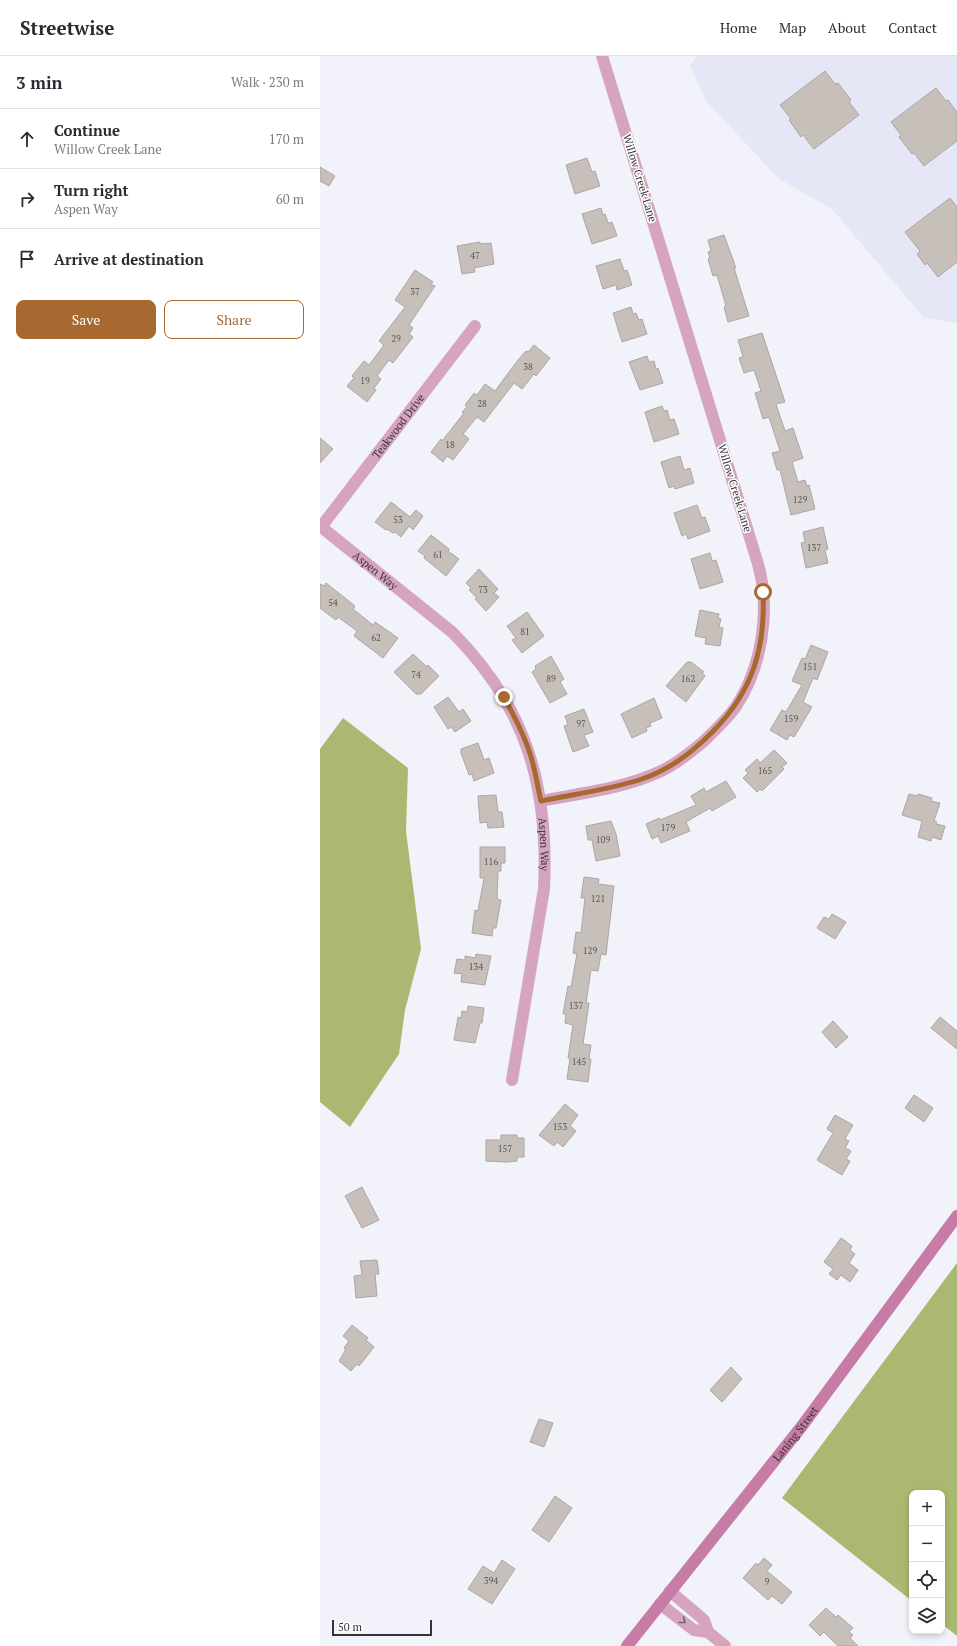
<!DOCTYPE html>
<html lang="en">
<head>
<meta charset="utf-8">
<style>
  :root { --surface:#fff; --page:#f2f2f3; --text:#2b2b33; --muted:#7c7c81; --line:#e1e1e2; --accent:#a86930 }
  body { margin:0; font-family:"PT Serif",serif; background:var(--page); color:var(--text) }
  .controls { position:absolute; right:12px; bottom:12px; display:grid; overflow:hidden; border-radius:8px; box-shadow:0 2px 6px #0003 }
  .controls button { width:36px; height:36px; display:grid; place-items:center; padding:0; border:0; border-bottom:1px solid var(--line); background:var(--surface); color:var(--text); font:20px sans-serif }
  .scale { position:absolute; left:12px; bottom:10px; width:100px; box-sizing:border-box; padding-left:4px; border:2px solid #343438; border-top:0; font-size:11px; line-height:14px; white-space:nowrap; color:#343438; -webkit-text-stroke:3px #fff; paint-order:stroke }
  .stop { position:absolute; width:12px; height:12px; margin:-9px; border:3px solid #a86930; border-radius:50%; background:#fff }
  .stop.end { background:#a86930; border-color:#fff; box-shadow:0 1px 4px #0008 }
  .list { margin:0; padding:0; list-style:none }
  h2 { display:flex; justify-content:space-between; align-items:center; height:52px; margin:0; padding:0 16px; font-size:17px }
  h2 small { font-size:13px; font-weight:400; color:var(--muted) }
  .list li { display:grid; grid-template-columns:26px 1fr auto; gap:12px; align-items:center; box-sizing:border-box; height:60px; padding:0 16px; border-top:1px solid var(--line) }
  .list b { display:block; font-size:15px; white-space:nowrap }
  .list p { margin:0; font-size:13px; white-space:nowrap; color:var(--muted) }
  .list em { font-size:13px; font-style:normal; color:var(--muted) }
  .actions { display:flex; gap:8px; padding:12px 16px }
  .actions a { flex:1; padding:9px 0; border:1px solid var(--accent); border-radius:8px; text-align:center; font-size:14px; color:var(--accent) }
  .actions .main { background:var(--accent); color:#fff }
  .icon { flex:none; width:22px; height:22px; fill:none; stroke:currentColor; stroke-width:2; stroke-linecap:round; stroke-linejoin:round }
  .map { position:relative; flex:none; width:637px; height:1590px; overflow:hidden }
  header { display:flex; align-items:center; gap:24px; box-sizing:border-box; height:56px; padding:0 20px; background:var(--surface); border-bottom:1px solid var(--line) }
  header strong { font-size:19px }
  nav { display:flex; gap:22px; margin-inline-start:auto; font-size:14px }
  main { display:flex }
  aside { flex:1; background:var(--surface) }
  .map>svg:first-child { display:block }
</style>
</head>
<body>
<header>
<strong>Streetwise</strong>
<nav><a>Home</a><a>Map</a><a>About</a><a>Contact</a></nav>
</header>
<main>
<aside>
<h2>3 min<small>Walk · 230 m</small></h2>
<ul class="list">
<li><svg class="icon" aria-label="ahead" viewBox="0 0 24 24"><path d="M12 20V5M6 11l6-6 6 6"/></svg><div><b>Continue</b><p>Willow Creek Lane</p></div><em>170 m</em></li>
<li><svg class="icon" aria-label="right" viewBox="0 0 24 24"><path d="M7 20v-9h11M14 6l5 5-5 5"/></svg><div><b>Turn right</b><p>Aspen Way</p></div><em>60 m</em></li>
<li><svg class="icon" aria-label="arrive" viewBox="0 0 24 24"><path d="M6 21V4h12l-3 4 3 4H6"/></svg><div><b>Arrive at destination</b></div></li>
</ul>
<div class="actions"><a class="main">Save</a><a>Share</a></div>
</aside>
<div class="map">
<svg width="637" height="1590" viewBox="0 0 637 1590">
  <rect width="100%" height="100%" fill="#f1f2fa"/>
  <polygon fill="#e5e7f7" points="377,0 637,0 637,267 604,262 512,153 459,123 386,45 370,9"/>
  <g fill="#abb871">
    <polygon points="23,662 88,712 86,775 101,893 85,954 79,998 30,1071 0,1046 0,693"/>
    <polygon points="637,1207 637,1580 622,1568 622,1437 592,1437 592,1545 462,1442"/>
  </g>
  <g fill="#c7bfba" stroke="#aea6a2">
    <polygon points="505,15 515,28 518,27 531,44 529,46 539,59 494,93 483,79 481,81 469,64 471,63 460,49"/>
    <polygon points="616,32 626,45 628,44 637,56 637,85 604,110 594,97 592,98 579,81 581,79 571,66"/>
    <polygon points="267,102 272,116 275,115 280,130 255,138 246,109"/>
    <polygon points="0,111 15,120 9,130 0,125"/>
    <polygon points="630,142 637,151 637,206 618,221 607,207 605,209 597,198 600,195 585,176"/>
    <polygon points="281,152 283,159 285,158 288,167 292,166 297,180 272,188 262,158"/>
    <polygon points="404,179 416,212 414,212 429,260 408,266 404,251 406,250 397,219 393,220 388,203 390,202 388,196 391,195 388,184"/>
    <polygon points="160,186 160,188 171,187 174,208 154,212 155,216 142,218 137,190"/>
    <polygon points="300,203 304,215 307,214 312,229 297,234 296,229 283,233 276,210"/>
    <polygon points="95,214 113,226 111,228 115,230 89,269 93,272 89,278 93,281 73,307 69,304 57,320 61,323 54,332 56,334 47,346 27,330 34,322 32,320 44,305 49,309 64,289 59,285 85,251 75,244"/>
    <polygon points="311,251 313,258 316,257 319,264 322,263 327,278 302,286 293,257"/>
    <polygon points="442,277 465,346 456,348 465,375 473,372 483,402 472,406 478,426 485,424 487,430 489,429 495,453 471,459 460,414 457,414 452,397 460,395 449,361 443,363 435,337 441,335 434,314 424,317 419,302 423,301 418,284"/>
    <polygon points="214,289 230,302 216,320 214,318 202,333 194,327 164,366 157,361 143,378 149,383 133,404 127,400 123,406 111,396 121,383 122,385 144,357 142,356 147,351 145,349 154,337 157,339 165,328 175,335 198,304 206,295 208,296"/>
    <polygon points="327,300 329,306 334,305 336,313 338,312 343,327 320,334 309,306"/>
    <polygon points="342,350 344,355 347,354 350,364 354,363 359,378 334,386 325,356"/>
    <polygon points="0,382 13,393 0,407"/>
    <polygon points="360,400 364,414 370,412 374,427 355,433 354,430 349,432 341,406"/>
    <polygon points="71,446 90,461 96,454 103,460 93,474 89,470 81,481 75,476 73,477 67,473 66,474 55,466"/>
    <polygon points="377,449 382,462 385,461 390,475 368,483 366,478 362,480 354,457"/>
    <polygon points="503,471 508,493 505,494 508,507 486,512 481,487 485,486 483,476"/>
    <polygon points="111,479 129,493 128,495 139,503 126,520 104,502 105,500 98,495"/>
    <polygon points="390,497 392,505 396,504 403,526 380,533 371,503"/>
    <polygon points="159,513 178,533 174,537 179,541 166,555 155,543 157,542 149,534 151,532 146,527"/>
    <polygon points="6,527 35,550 33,553 53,569 55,566 78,582 63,602 34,580 37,575 18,561 16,564 0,552 0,528 4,530"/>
    <polygon points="380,554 399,558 398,562 401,563 399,571 403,572 400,590 385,588 386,582 375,580"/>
    <polygon points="207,556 224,580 202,597 192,584 196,582 187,570"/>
    <polygon points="491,589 508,596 497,624 493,622 483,646 492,651 474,681 470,679 467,684 450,674 462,654 466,656 482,629 472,625 482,602 485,603"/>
    <polygon points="93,598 107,611 108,609 119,620 101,638 96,638 74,616"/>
    <polygon points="231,600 244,623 240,626 247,638 230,647 212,616 216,613 215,610"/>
    <polygon points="367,606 371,606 384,616 382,617 385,620 366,646 346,630"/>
    <polygon points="128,641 139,656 143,653 151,665 135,676 131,671 128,673 114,651"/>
    <polygon points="334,642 342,662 330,667 331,670 326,672 327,675 312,682 301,658"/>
    <polygon points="264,653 273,676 264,679 269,690 253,696 244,670 248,669 245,660"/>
    <polygon points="158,687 164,704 169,702 174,717 154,725 152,718 149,719 141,697 141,693"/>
    <polygon points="454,694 467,707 462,711 464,713 442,735 440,733 437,736 423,722 428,717 425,714 437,703 440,707"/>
    <polygon points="406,725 416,741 392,755 390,752 366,766 370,775 341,787 338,780 332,783 326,768 339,762 340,764 376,749 371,740 384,732 386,736"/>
    <polygon points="589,738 597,740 598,738 612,742 611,745 620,747 614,765 617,766 616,768 625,770 621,784 612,781 611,785 598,781 602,765 582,759"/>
    <polygon points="176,739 178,756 182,756 184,771 168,772 167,766 160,767 158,740"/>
    <polygon points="291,765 296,778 300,800 276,805 272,784 268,784 266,770"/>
    <polygon points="160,791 185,791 185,807 181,807 181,815 178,815 177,843 181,844 176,872 173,872 172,880 152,877 155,854 158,855 164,822 160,822"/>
    <polygon points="264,821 279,823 278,828 294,830 286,899 281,898 278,915 271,914 266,947 269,947 263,988 271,989 269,1003 271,1003 268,1026 247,1023 250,1002 248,1002 253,969 245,967 246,958 243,958 248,930 251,931 257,898 253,897 256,876 261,877 265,842 261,842"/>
    <polygon points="512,858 526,866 515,883 497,872 504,861 509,863"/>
    <polygon points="156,898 171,900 165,929 141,926 142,918 134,917 137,903 145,904 145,900 155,902"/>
    <polygon points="148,950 164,952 162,967 160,967 155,987 134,984 138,961 141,962 142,955 147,956"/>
    <polygon points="620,961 637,975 637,993 611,972"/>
    <polygon points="513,965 528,981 516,992 502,976"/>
    <polygon points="594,1039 613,1052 604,1066 585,1052"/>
    <polygon points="245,1048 258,1059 250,1070 256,1075 243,1091 237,1086 234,1090 219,1079"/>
    <polygon points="515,1059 533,1069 525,1083 529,1085 525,1092 531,1095 526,1103 530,1105 522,1119 497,1104 513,1077 507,1073"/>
    <polygon points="181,1079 197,1079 197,1082 204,1082 204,1101 197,1101 197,1105 187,1106 166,1105 166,1084 181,1084"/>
    <polygon points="42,1131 59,1164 42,1172 25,1140"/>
    <polygon points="521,1182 532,1190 530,1194 535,1198 529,1207 538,1214 530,1226 521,1219 517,1224 509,1218 513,1213 504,1206"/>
    <polygon points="57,1204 59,1218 55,1218 57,1240 36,1242 34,1220 42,1219 40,1205"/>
    <polygon points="32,1269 48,1282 46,1284 54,1291 39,1310 37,1308 31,1315 19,1305 26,1293 24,1292 29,1285 23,1280"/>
    <polygon points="411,1311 422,1323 402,1346 390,1334"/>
    <polygon points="219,1363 233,1367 224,1391 210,1386"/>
    <polygon points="235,1440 252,1452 229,1486 212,1474"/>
    <polygon points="444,1502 452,1509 447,1515 472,1536 462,1548 452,1540 448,1544 423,1522 436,1507 438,1509"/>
    <polygon points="182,1504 195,1513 172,1548 148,1533 163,1510 174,1517"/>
    <polygon points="506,1552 516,1561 518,1559 533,1572 529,1576 533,1579 530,1582 538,1590 518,1590 504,1576 500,1580 489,1569"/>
  </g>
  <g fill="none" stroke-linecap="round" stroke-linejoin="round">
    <g stroke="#d7a4c0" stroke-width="12">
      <path id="s1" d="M0,470L132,576C206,650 229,730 224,833L192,1024"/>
      <path id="s2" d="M1,471L155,270"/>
      <path d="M221,745C260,737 302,733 339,716C355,709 370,697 384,685C394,675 406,664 415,652C442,612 451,554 438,508L282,0"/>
      <polyline points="350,1535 384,1564 388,1576 405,1590"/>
      <polyline points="340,1548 374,1574 388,1576"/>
    </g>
    <path stroke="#c67ca7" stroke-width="12" id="s3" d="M307,1590L482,1370L637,1160"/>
  </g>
  <defs><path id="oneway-chevron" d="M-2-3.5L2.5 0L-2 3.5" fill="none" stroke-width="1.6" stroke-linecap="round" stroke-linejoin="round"/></defs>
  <use stroke="#75616e" href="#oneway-chevron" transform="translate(363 1565) rotate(38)"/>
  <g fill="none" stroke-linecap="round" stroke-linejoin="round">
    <path stroke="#a86930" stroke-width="5" d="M184,641C195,662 207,684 213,708C216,720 218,732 221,745C254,738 289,734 322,723C345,715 365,702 383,685C429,643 446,599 443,536"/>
  </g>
  <g text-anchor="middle" stroke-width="3" stroke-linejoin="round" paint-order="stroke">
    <g font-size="9" fill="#595758">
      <text x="155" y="203">47</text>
      <text x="95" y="239">37</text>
      <text x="76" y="286">29</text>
      <text x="208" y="314">38</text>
      <text x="45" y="328">19</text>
      <text x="162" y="351">28</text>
      <text x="130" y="392">18</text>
      <text x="480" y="447">129</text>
      <text x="78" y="467">53</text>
      <text x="494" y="495">137</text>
      <text x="118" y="502">61</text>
      <text x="163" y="537">73</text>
      <text x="13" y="550">54</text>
      <text x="205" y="579">81</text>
      <text x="56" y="585">62</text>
      <text x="490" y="614">151</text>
      <text x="96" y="622">74</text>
      <text x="231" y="626">89</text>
      <text x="368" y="626">162</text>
      <text x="471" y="666">159</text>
      <text x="261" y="671">97</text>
      <text x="445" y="718">165</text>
      <text x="348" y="775">179</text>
      <text x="283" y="787">109</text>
      <text x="171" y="809">116</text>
      <text x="278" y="846">121</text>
      <text x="270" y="898">129</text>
      <text x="156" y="914">134</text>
      <text x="256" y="953">137</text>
      <text x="259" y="1009">145</text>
      <text x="240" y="1074">153</text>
      <text x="185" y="1096">157</text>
      <text x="171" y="1528">394</text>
      <text x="447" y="1529">9</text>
    </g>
    <g font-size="11" fill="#343438" stroke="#fff">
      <text transform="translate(320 122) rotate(73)" y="4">Willow Creek Lane</text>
      <text dy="4" stroke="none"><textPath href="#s2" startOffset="127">Teakwood Drive</textPath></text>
      <text transform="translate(415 432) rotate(73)" y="4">Willow Creek Lane</text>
      <text dy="4" stroke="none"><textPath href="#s1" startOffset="71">Aspen Way</textPath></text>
      <text dy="4" stroke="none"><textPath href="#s1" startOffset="407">Aspen Way</textPath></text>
      <text dy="4" stroke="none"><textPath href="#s3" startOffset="271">Laning Street</textPath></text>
    </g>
  </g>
</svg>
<div class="controls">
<button>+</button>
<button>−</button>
<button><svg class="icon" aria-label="locate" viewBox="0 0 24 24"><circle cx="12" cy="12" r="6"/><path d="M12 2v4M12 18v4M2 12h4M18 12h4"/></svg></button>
<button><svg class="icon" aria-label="layers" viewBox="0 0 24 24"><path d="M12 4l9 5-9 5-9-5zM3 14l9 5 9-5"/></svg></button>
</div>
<div class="scale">50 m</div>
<div class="stop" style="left:443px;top:536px"></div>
<div class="stop end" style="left:184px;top:641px"></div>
</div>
</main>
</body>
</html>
